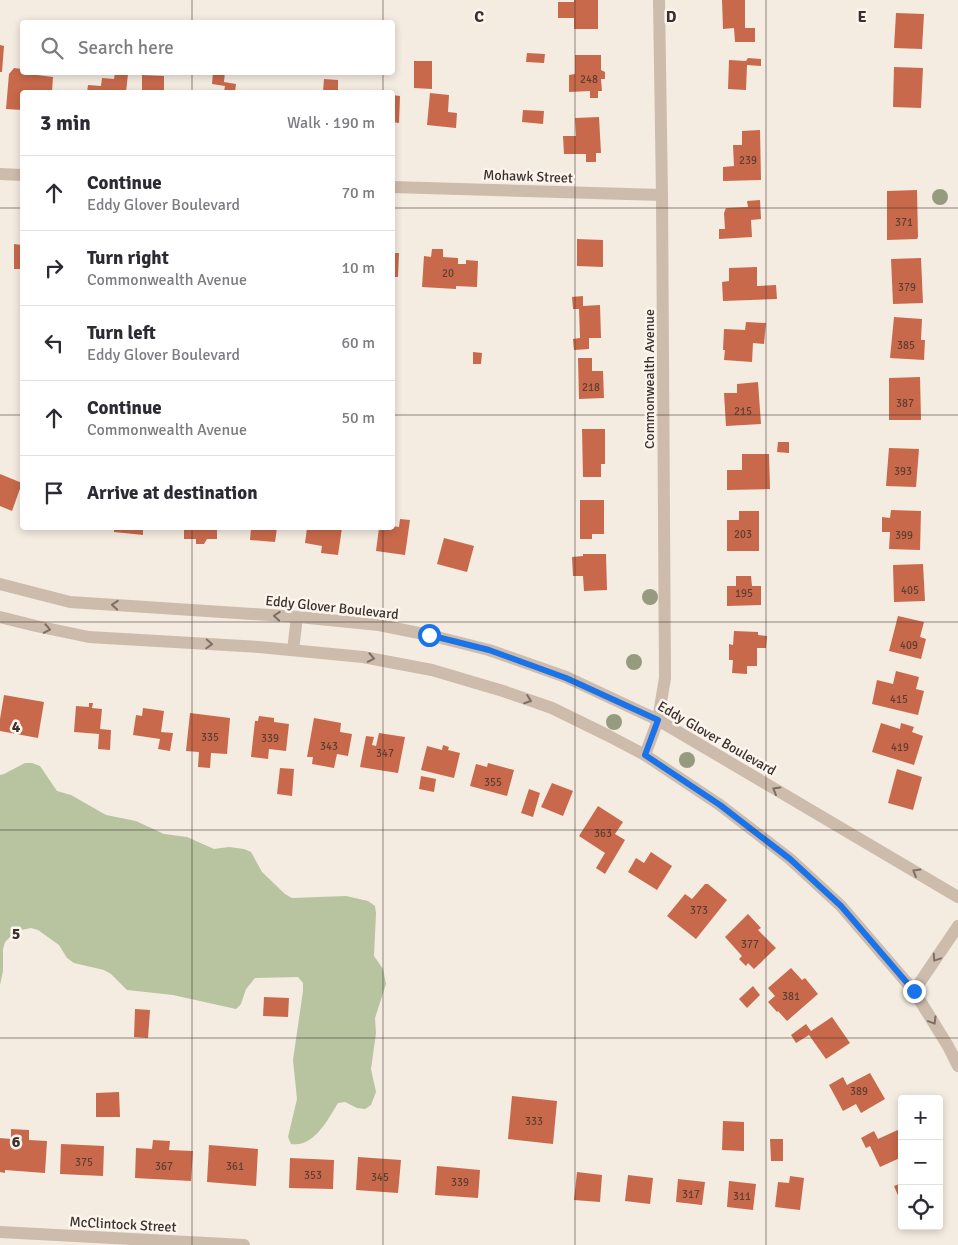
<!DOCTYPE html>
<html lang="en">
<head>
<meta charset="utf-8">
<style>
  :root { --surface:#fff; --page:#f2f2f3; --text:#2b2b33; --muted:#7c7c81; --line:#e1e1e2 }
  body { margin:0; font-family:Signika,sans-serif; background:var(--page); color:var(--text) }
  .controls { position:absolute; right:15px; bottom:15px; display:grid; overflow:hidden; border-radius:5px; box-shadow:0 2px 8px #0003 }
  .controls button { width:45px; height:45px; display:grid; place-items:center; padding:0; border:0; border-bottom:1px solid var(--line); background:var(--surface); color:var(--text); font:25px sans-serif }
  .stop { position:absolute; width:15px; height:15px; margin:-11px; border:4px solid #1a73e8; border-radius:50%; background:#fff }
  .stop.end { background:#1a73e8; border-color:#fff; box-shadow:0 1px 5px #0008 }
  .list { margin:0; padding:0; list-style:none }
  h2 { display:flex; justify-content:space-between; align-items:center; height:65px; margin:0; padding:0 20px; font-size:21px }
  h2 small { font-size:16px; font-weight:400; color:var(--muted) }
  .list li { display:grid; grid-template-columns:32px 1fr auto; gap:15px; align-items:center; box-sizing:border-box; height:75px; padding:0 20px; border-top:1px solid var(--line) }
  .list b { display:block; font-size:19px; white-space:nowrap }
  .list p { margin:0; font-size:16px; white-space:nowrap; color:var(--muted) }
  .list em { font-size:16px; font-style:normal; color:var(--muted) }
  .icon { flex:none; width:28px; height:28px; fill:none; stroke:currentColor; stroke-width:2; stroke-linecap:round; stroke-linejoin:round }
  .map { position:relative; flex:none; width:958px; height:1245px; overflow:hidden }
  .search { position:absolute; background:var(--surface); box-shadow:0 2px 8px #0003; left:20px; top:20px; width:375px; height:55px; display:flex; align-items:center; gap:12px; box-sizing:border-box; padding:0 18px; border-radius:5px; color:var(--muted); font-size:19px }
  .panel { position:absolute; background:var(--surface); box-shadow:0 2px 8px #0003; left:20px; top:90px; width:375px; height:440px; border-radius:5px }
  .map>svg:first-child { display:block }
</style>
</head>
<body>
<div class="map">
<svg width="958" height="1245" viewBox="0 0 958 1245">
  <rect width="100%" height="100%" fill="#f4ebe1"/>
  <path fill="#b8c4a0" d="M25,763H32L40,766L57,791L71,795L106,815L136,821L164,834L187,837L214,849L229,847L244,849L251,852L262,872L285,894L292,898L346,896L368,901L375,906L376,913L374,956L383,969L386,984L375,1018L376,1033L371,1069L376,1092L371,1105L365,1109L357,1108L345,1102L338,1103C328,1119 314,1148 291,1144L288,1137L297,1099L293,1060L303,991V983L298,977L255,978L246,989L241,1004L236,1009L173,995L127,990L111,974L104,970L74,963L67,958L59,945L38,930L31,928L16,931L5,942L3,949V971L0,985V775L4,774Z"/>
  <g fill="#c8694b">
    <polygon points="574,0 598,0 598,29 574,29 574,18 558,18 558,2 574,2"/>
    <polygon points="722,0 745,0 745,28 755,28 755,42 735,42 734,28 723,29"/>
    <polygon points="896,13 924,14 922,49 894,48"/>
    <polygon points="0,45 4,46 2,72 0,72"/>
    <polygon points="527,53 545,54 544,63 526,62"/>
    <polygon points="575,55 601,55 601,70 605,72 605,79 601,79 602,91 598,91 598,98 590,98 590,91 569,92 569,75 575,74"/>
    <polygon points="748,58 761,59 761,66 747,65 746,90 728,89 729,60 746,61"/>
    <polygon points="414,61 432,61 432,89 414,88"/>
    <polygon points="894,67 923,68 921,108 893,107"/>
    <polygon points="14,68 22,69 22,72 37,72 37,75 53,77 52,92 22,92 22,110 6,109 9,74"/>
    <polygon points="213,72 225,72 224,82 236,84 235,92 224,92 225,86 212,84"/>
    <polygon points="115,73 128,74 126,92 87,92 88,85 101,86 102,78 114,79"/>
    <polygon points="142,75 164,76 164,92 142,92"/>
    <polygon points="324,79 338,80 338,92 323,92"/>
    <polygon points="430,93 449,95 448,112 457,113 456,128 427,125"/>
    <polygon points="392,95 400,96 399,123 392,122"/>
    <polygon points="523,110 544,111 543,124 522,122"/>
    <polygon points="599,117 601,153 596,153 596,162 586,162 586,154 564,154 563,136 576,136 575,118"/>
    <polygon points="760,130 761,180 723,181 723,167 734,166 733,145 742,145 742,131"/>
    <polygon points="917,190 918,237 917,239 887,240 887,191"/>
    <polygon points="760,200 761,219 751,220 752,237 719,239 719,229 725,229 724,213 726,208 748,207 747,201"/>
    <polygon points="577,239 603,240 603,267 577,266"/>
    <polygon points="14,244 22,245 22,278 20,278 21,269 14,269"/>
    <polygon points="432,249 443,249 443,257 458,258 458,264 466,264 466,260 478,261 477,287 456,286 456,289 422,287 424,256 431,257"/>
    <polygon points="392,253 399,253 398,277 392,277"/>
    <polygon points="921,258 923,303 893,304 891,259"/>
    <polygon points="757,267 757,286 776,285 777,299 723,301 722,282 729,281 729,268"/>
    <polygon points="583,296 583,306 600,305 601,338 589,338 589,349 574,350 573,339 580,338 579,309 573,309 572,297"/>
    <polygon points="894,317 922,319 921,340 925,340 924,360 890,358"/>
    <polygon points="746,322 766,323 764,344 753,343 752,362 724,360 725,350 723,350 724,329 745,330"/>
    <polygon points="473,352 482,353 481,364 473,364"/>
    <polygon points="578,358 592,358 592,371 603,371 604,398 579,399"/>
    <polygon points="920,377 921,420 889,420 889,378"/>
    <polygon points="758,382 761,424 726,426 724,393 737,393 737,384"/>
    <polygon points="582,429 605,429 605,464 601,464 601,477 583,477"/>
    <polygon points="778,442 789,442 789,453 777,452"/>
    <polygon points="889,448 919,449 916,487 886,486"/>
    <polygon points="742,454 769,454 770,489 727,490 727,470 742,470"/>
    <polygon points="0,474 22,483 12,511 0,506"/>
    <polygon points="580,500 604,500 604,534 592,534 592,539 580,539"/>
    <polygon points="891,510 921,511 920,550 889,549 890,532 882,532 882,517 890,518"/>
    <polygon points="739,511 759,511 759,551 727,551 727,520 739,520"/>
    <polygon points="400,519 410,520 405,555 376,551 379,528 392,528 392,526 399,527"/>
    <polygon points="114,528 143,528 143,535 114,532"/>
    <polygon points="184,528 217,528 217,539 207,539 204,544 196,544 196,539 184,539"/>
    <polygon points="251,528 277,528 275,542 250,540"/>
    <polygon points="307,528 342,528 338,555 321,553 322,546 305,543"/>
    <polygon points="444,538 474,546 467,572 437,564"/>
    <polygon points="583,554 606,554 607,590 584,591 583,576 573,576 572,557 583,556"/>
    <polygon points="923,564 925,601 894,602 893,565"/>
    <polygon points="736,576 751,576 752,586 761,586 761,605 727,606 727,586 736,586"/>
    <polygon points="898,616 924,622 920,637 926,639 921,659 889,651"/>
    <polygon points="734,631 758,632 758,635 767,636 766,648 757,648 757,666 747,666 747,674 732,673 733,660 729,660 729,644 733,645"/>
    <polygon points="896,671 919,677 916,689 924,691 918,715 872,704 877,680 893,684"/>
    <polygon points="4,695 44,702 38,738 0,731 0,719"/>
    <polygon points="89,703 93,703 92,708 102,709 100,729 111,730 110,750 98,749 99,734 74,732 76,706 89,707"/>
    <polygon points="143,708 164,711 161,732 173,733 170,751 158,749 160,739 133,735 136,715 142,716"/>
    <polygon points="190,713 230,718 227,754 211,753 210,768 198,767 199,752 186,751"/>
    <polygon points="259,716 274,718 274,722 289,724 286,751 269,749 268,759 251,757 255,721 258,721"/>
    <polygon points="314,718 341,723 340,732 352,734 348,756 337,754 334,768 312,764 313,757 307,757"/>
    <polygon points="881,723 900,729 901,723 914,727 912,732 923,736 914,765 872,752"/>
    <polygon points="379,733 405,737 398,773 360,767 366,736 374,737 372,745 376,746"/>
    <polygon points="443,745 449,747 448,750 460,753 454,778 421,770 427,746 442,750"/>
    <polygon points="488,763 514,770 507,796 470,786 476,764 487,767"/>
    <polygon points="280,768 294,769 292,796 277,794"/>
    <polygon points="897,769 922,777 913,810 888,803"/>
    <polygon points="421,776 436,779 434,792 419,789"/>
    <polygon points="552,783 573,791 563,816 541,807"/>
    <polygon points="529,789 540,793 533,817 521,813"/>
    <polygon points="598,806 623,822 615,834 625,840 605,874 596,868 605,853 579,836"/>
    <polygon points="651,852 672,866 657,890 628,872 636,858 644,863"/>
    <polygon points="705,884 708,884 727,900 696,939 667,916 685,894 692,899"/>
    <polygon points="748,914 761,928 758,930 776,948 754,969 748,963 746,966 739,959 742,956 725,937"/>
    <polygon points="791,968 802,980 805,978 818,994 787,1021 778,1011 777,1012 768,1002 775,996 768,988"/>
    <polygon points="753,986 760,995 747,1008 739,999"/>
    <polygon points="264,997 289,998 288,1017 263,1016"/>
    <polygon points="135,1009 150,1010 148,1038 134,1037"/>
    <polygon points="832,1017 850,1043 826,1059 809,1035 796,1043 791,1035 806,1024 811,1031"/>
    <polygon points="870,1073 885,1099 861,1113 856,1104 843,1111 829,1085 843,1077 847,1085"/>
    <polygon points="119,1092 120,1117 96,1117 96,1093"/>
    <polygon points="512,1096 557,1101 553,1144 508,1139"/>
    <polygon points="723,1121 744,1122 744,1151 722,1150"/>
    <polygon points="11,1129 29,1130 29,1140 47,1141 45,1173 5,1170 5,1173 0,1172 0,1138 11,1139"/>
    <polygon points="900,1129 902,1133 902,1157 880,1167 870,1146 866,1148 861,1138 874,1131 878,1139"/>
    <polygon points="770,1139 783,1139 783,1161 771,1161"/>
    <polygon points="153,1140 170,1141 169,1150 193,1151 191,1181 135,1178 136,1148 152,1149"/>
    <polygon points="61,1144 104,1146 103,1176 60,1174"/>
    <polygon points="209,1145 258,1149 256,1186 207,1182"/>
    <polygon points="358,1157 401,1160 398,1193 356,1190"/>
    <polygon points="290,1158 334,1160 333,1189 289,1188"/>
    <polygon points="437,1166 480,1170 478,1198 435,1195"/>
    <polygon points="577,1172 602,1175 600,1202 574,1200"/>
    <polygon points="628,1175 653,1178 650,1204 625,1201"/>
    <polygon points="790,1176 804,1178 800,1210 775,1207 778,1182 789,1183"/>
    <polygon points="678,1179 705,1182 702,1205 676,1202"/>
    <polygon points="729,1181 756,1184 753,1210 727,1207"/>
    <polygon points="902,1183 902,1205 894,1186"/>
  </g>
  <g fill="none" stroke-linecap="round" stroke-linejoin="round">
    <g stroke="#cdbbac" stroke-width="12">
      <polyline points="0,174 22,175"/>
      <polyline points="392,187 662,195"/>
      <polyline points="0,584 70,602 299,617 379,625 429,635 489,650 566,677 658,720 958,897"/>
      <polyline points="0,617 36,626 89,637 259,647 363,657 432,670 503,691 552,708 607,735 645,755 720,805 790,859 841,906 914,991 948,1046 958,1066"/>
      <polyline points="293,650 297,617"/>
      <polyline points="645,755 658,720 665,678 662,195 659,0"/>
      <polyline points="914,991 958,926"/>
      <polyline points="0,1232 244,1245"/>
    </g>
  </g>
  <g fill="#969b7f">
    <circle cx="940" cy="197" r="8"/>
    <circle cx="650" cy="597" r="8"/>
    <circle cx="634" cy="662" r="8"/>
    <circle cx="614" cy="722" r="8"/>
    <circle cx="687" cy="760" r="8"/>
  </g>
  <defs><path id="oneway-chevron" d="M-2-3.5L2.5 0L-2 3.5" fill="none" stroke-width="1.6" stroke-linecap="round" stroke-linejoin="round" transform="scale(1.25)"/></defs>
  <g stroke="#7d6f65">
    <use href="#oneway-chevron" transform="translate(115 605) rotate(-176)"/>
    <use href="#oneway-chevron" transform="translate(277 616) rotate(-176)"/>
    <use href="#oneway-chevron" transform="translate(47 629) rotate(11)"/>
    <use href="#oneway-chevron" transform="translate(209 644) rotate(3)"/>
    <use href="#oneway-chevron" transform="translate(371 658) rotate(11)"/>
    <use href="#oneway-chevron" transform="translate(528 700) rotate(20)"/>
    <use href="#oneway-chevron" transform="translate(776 790) rotate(-150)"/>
    <use href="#oneway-chevron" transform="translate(916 872) rotate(-149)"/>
    <use href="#oneway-chevron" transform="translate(936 958) rotate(124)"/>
    <use href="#oneway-chevron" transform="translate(933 1021) rotate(59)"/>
  </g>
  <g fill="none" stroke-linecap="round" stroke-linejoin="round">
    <polyline stroke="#1a73e8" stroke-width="6" points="429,635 489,650 566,678 658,720 645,755 720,805 790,859 841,906 914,991"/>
  </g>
  <path fill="none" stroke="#3b302b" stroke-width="1" stroke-opacity="0.55" d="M192,0V22M383,0V22M575,0V1245M766,0V1245M192,72V92M383,72V92M0,208H22M392,208H958M0,415H22M392,415H958M192,528V1245M383,528V1245M0,622H958M0,830H958M0,1038H958"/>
  <g text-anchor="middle" stroke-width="5" stroke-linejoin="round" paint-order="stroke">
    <g font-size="11" fill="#5e3e33">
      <text x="589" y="83">248</text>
      <text x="748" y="164">239</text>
      <text x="904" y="226">371</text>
      <text x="448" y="277">20</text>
      <text x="907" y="291">379</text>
      <text x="906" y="349">385</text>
      <text x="591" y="391">218</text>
      <text x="905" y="407">387</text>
      <text x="743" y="415">215</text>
      <text x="903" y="475">393</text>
      <text x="743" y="538">203</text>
      <text x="904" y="539">399</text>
      <text x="910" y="594">405</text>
      <text x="744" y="597">195</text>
      <text x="909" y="649">409</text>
      <text x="899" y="703">415</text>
      <text x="210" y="741">335</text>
      <text x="270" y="742">339</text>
      <text x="329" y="750">343</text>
      <text x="900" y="751">419</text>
      <text x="385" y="757">347</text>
      <text x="493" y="786">355</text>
      <text x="603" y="837">363</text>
      <text x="699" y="914">373</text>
      <text x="750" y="948">377</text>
      <text x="791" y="1000">381</text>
      <text x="859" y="1095">389</text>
      <text x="534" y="1125">333</text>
      <text x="84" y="1166">375</text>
      <text x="164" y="1170">367</text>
      <text x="235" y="1170">361</text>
      <text x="313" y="1179">353</text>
      <text x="380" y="1181">345</text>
      <text x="460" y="1186">339</text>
      <text x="691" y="1198">317</text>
      <text x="742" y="1200">311</text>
    </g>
    <g font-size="14" fill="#3b302b" stroke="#fbf5ee">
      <text transform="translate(528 176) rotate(2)" y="5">Mohawk Street</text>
      <text transform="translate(649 379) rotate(-90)" y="5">Commonwealth Avenue</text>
      <text transform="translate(332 607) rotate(6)" y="5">Eddy Glover Boulevard</text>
      <text transform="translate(717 738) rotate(30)" y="5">Eddy Glover Boulevard</text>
      <text transform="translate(123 1224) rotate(3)" y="5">McClintock Street</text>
    </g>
  </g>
  <g font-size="16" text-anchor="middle" font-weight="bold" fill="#3b302b" stroke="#fbf5ee" stroke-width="5" stroke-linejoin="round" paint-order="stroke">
    <text x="479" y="22">C</text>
    <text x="671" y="22">D</text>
    <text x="862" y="22">E</text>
    <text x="16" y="732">4</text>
    <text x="16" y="939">5</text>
    <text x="16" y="1147">6</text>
  </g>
</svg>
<div class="controls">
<button>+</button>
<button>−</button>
<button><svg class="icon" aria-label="locate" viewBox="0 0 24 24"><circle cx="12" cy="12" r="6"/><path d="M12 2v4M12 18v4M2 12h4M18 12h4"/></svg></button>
</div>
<div class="stop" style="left:429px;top:635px"></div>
<div class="stop end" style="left:914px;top:991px"></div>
<div class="search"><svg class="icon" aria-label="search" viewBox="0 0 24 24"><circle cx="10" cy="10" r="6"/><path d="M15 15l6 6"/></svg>Search here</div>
<section class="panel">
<h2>3 min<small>Walk · 190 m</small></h2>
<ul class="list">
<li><svg class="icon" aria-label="ahead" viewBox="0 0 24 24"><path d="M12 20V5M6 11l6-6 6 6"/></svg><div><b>Continue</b><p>Eddy Glover Boulevard</p></div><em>70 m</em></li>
<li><svg class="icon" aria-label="right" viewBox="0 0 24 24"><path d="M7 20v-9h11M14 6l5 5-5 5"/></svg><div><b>Turn right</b><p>Commonwealth Avenue</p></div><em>10 m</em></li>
<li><svg class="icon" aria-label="left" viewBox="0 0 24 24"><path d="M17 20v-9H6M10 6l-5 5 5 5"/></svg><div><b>Turn left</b><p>Eddy Glover Boulevard</p></div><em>60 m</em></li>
<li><svg class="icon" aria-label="ahead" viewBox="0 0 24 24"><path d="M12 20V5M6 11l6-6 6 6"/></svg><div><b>Continue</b><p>Commonwealth Avenue</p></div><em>50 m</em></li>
<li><svg class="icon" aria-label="arrive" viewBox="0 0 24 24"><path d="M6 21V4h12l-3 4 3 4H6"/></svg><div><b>Arrive at destination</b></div></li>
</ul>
</section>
</div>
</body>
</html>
